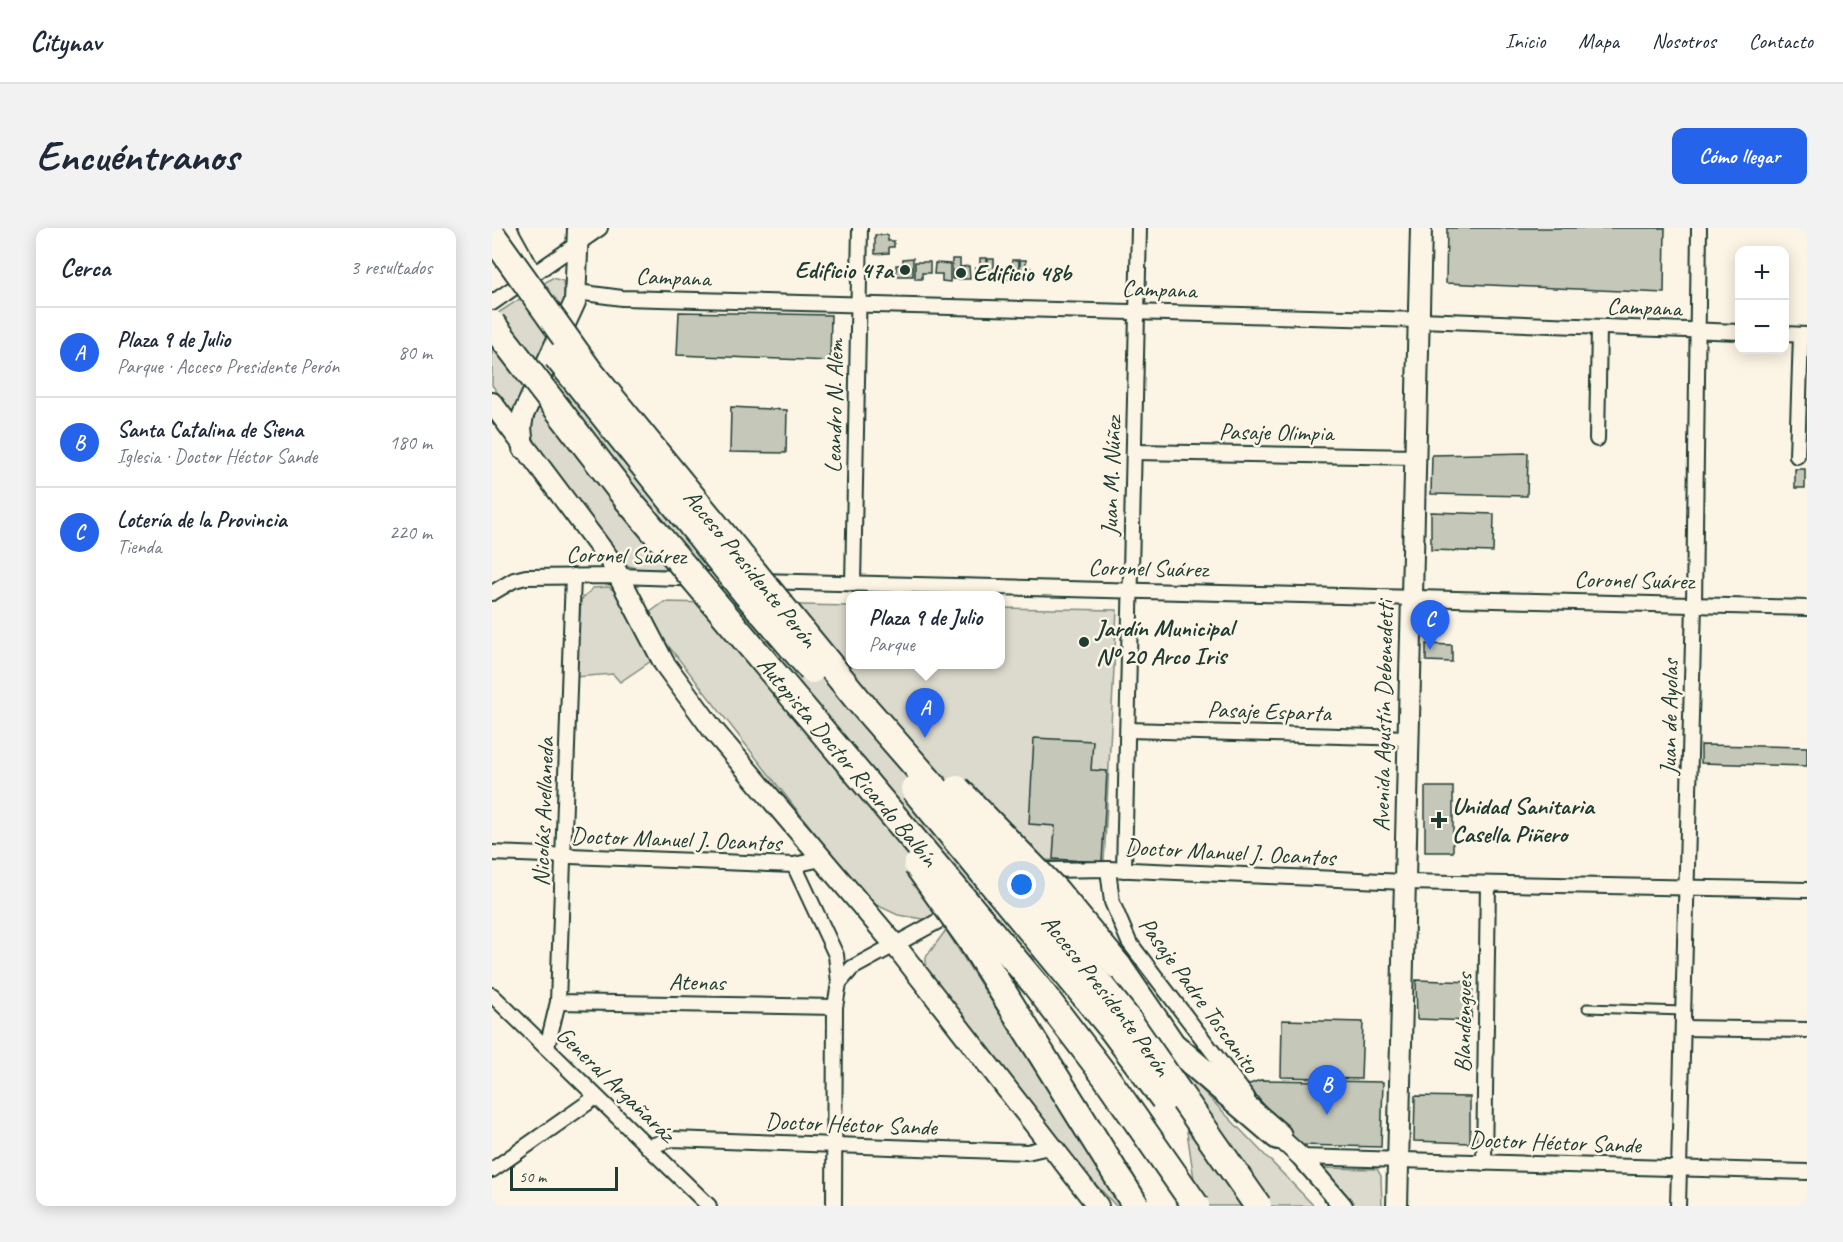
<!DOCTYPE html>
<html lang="es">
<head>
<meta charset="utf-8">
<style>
  :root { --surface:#fff; --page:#f2f2f3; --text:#1f2937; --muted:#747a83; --line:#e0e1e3; --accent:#2563eb }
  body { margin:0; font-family:Caveat,sans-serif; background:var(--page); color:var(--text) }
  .controls { position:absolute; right:18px; top:18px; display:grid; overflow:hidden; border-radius:12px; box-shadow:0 3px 15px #0003 }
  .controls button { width:54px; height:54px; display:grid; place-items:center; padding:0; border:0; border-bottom:2px solid var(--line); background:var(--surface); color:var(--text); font:30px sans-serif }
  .scale { position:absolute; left:18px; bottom:15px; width:108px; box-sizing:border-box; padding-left:6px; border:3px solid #1f3d34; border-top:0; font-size:16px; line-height:21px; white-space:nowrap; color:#1f3d34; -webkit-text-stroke:4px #fcf5e5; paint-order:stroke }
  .you { position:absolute; left:530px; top:657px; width:21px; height:21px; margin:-15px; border:4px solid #fff; border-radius:50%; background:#1a73e8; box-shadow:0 0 0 9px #1a73e833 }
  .badge { display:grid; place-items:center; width:39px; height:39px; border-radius:50%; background:var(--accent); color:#fff; font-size:20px; font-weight:700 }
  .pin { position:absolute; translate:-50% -50px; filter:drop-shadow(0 2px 3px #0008) }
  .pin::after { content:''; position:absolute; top:32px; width:21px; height:18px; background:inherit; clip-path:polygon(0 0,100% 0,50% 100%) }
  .popup { position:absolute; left:354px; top:363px; width:159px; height:78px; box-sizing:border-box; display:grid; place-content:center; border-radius:12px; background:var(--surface); filter:drop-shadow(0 2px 4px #0005); font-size:20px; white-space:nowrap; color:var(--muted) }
  .popup b { font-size:22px; color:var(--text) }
  .popup::after { content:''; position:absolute; left:50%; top:100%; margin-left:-12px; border:12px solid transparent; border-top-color:var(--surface) }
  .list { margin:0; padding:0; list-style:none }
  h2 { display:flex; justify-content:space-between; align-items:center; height:78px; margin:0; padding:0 24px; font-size:26px }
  h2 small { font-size:20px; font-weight:400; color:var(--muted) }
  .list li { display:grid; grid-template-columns:39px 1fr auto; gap:18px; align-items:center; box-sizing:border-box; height:90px; padding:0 24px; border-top:2px solid var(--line) }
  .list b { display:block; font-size:22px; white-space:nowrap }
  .list p { margin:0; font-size:20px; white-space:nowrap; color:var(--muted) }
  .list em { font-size:20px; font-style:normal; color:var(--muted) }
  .map { position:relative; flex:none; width:1315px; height:978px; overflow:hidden; border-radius:12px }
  header { display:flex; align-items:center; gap:36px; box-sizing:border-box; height:84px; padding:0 30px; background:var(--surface); border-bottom:2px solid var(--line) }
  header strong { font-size:28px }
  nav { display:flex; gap:33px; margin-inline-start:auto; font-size:21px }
  .intro { display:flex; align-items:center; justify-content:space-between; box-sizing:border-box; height:144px; padding:0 36px }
  h1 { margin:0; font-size:42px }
  .button { padding:15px 27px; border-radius:12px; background:var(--accent); color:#fff; font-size:21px; font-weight:700 }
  main { display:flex; gap:36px; padding:0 36px }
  aside { flex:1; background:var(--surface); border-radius:12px; box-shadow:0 3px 15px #0003 }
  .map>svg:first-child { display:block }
</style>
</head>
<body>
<header>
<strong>Citynav</strong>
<nav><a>Inicio</a><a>Mapa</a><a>Nosotros</a><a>Contacto</a></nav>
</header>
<div class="intro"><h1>Encuéntranos</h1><a class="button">Cómo llegar</a></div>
<main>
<aside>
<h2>Cerca<small>3 resultados</small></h2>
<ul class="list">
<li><span class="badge">A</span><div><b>Plaza 9 de Julio</b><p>Parque · Acceso Presidente Perón</p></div><em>80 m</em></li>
<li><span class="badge">B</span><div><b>Santa Catalina de Siena</b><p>Iglesia · Doctor Héctor Sande</p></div><em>180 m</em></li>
<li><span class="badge">C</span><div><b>Lotería de la Provincia</b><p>Tienda</p></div><em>220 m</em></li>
</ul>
</aside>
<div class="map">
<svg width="1315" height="978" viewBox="0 0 1315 978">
  <rect width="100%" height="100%" fill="#fcf5e5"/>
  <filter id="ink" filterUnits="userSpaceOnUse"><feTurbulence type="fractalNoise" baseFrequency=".0167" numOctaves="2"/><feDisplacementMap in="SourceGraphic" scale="12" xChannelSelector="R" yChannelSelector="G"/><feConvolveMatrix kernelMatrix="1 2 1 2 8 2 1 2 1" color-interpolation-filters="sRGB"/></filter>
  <g filter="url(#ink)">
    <g fill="#dcdacc" stroke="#7e8c80" stroke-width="1.5">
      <polygon points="60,50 71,53 73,74 24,190 0,157 0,89"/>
      <polygon points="78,112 262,337 150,342 127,335 46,222 40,205 40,194"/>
      <polygon points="117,359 128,368 133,383 159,433 128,454 121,446 83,449 89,372 101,360"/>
      <polygon points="172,374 358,378 358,436 508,436 508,380 625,382 612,634 552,632 524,642 438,692 406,687 376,673 153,388"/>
      <polygon points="454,702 630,978 624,978 573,923 434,745 434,729"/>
      <polygon points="685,836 822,978 706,978"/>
      <polygon points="828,940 885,941 889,948 890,978 862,978"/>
    </g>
    <g fill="#c5c7b9" stroke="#1f3d34" stroke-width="1.5">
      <polygon points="955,0 1173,0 1172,65 954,55"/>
      <polygon points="383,7 396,7 396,13 402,13 402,19 397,19 397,25 383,26"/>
      <polygon points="421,30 421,48 404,48 404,37 411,37 411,31"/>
      <polygon points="488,30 495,30 495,50 483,49 483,40 488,40"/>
      <polygon points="460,31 468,31 468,39 477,38 478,51 460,51"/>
      <polygon points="496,31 502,31 502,39 508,39 508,50 496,50"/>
      <polygon points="520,32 527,32 527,51 515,51 515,41 520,41"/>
      <polygon points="528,32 534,32 534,40 539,40 539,51 528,51"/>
      <polygon points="423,34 438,34 438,45 430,45 430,51 423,51"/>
      <polygon points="443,35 458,36 458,54 450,53 450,46 442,46"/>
      <polygon points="187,84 339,87 338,133 185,127"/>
      <polygon points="239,179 295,182 294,225 238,224"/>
      <polygon points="1036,225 1035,268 939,266 940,227"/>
      <rect x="1303" y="241" width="10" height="19"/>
      <polygon points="939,284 1002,286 1001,324 939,322"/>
      <polygon points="934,416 960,417 960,434 934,433"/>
      <polygon points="542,510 601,513 599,542 615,543 610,634 561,631 563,598 537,596"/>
      <polygon points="1209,517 1315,519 1315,538 1209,535"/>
      <rect x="933" y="559" width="28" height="65"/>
      <polygon points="924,752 981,754 979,793 925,791"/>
      <polygon points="790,792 871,794 869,851 789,849"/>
      <polygon points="768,852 891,854 889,919 806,917 755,857"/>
      <polygon points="923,868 978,869 978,915 922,913"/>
    </g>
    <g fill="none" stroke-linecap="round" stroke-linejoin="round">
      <g stroke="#1f3d34" stroke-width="11">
        <polyline id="service" points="1095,780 1192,783"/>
      </g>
      <g stroke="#1f3d34" stroke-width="18">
        <g id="minor">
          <polyline points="17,0 42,45"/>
          <polyline points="85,64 130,70 928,92 1248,104"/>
          <polyline points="0,75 108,0"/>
          <polyline points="1292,106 1315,107"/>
          <polyline points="1105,211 1107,100"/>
          <polyline points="642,224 924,229"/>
          <polyline points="1305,228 1309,107"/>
          <polyline points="267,353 1315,380"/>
          <polyline points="361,356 368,0"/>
          <polyline points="0,365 22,352 34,349 127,348 245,352"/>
          <polyline points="636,502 916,510"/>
          <polyline points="0,625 302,637 329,631"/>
          <polyline points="302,637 344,727 347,755 343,779 342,978"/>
          <polyline points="616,641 620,674 637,714 755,869"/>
          <polyline points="555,642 616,641 913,654 1315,662"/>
          <polyline points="632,642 647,0"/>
          <polyline points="347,755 360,740 452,690"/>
          <polyline points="0,767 217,978"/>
          <polyline points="66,774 343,779"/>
          <polyline points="1191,800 1315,802"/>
          <polyline points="55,819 66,774 81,348"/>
          <polyline points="156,919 180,911 535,924 561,918"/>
          <polyline points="809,929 1315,944"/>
          <polyline points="992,935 996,656"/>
          <polyline points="0,942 104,869"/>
          <polyline points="1186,978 1202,376 1207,0"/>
        </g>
      </g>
      <g stroke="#1f3d34" stroke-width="22">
        <polyline id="tertiary" points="786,908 809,929 851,978"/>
      </g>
      <g stroke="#1f3d34" stroke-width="24">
        <g id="secondary">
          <polyline points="0,175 120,335 172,435 221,502 403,717 606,978"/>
          <polyline points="31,220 29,199 31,187 83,74 86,0"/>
          <polyline points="905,978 929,0"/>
        </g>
      </g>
      <g stroke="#1f3d34" stroke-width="30">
        <polyline id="motorway" points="626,738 680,817 786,908"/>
      </g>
      <use href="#service" stroke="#fcf5e5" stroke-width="7"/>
      <use href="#minor" stroke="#fcf5e5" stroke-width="14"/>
      <use href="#tertiary" stroke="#fcf5e5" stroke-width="18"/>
      <use href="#secondary" stroke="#fcf5e5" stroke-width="20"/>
      <use href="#motorway" stroke="#fcf5e5" stroke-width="26"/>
      <g stroke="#1f3d34" stroke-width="30" stroke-linecap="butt">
        <g id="motorway-bridge">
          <path id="s1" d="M0,7L98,144L367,473L540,671L636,792L766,978"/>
          <path id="s2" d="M0,96L136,272L543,756L614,849L704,978"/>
          <polyline points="65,129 252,363 320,442"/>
          <polyline points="422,561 617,797 672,871"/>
          <polyline points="465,561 564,663 626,738"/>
          <polyline points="425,637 478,711 644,978"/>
        </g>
      </g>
      <use href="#motorway-bridge" stroke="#fcf5e5" stroke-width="26"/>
    </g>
  </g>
  <g fill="#1f3d34" stroke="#fcf5e5" stroke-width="2">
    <circle cx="413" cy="42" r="6"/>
    <circle cx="469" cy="45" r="6"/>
    <circle cx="592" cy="414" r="6"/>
    <path d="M944 583h6v6h6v6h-6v6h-6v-6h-6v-6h6z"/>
  </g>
  <g text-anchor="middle" stroke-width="5" stroke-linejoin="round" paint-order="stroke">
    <g font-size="24" font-weight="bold" fill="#1f3d34" stroke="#fcf5e5" text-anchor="start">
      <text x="401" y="50" text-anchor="end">Edificio 47a</text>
      <text x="481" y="53">Edificio 48b</text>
      <text x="604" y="408">Jardín Municipal<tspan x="604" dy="28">Nº 20 Arco Iris</tspan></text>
      <text x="960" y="586">Unidad Sanitaria<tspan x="960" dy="28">Casella Piñero</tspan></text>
    </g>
    <g font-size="24" fill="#1f3d34" stroke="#fcf5e5">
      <text transform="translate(181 49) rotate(2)" y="8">Campana</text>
      <text transform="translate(667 61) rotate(2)" y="8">Campana</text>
      <text transform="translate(1152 79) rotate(2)" y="8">Campana</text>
      <text transform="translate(342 178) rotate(-89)" y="8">Leandro N. Alem</text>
      <text transform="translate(784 204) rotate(1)" y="8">Pasaje Olimpia</text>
      <text transform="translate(619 248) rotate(-88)" y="8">Juan M. Núñez</text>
      <text transform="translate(134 327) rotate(1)" y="8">Coronel Suárez</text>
      <text dy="8" stroke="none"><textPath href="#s1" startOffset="422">Acceso Presidente Perón</textPath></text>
      <text transform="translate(656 340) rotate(1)" y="8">Coronel Suárez</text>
      <text transform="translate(1142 352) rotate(1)" y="8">Coronel Suárez</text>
      <text transform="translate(777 483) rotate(2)" y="8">Pasaje Esparta</text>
      <text transform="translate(891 488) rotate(-89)" y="8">Avenida Agustín Debenedetti</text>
      <text transform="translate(1177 489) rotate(-89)" y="8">Juan de Ayolas</text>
      <text dy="8" stroke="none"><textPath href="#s2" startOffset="564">Autopista Doctor Ricardo Balbín</textPath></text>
      <text transform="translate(51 584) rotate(-88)" y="8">Nicolás Avellaneda</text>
      <text transform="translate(184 611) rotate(2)" y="8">Doctor Manuel J. Ocantos</text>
      <text transform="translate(738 624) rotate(3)" y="8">Doctor Manuel J. Ocantos</text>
      <text transform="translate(205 754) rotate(1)" y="8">Atenas</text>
      <text transform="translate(707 767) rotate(54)" y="8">Pasaje Padre Toscanito</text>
      <text dy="8" stroke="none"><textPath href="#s1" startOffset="978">Acceso Presidente Perón</textPath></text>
      <text transform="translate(971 795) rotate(-89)" y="8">Blandengues</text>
      <text transform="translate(124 856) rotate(44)" y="8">General Argañaráz</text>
      <text transform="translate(359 896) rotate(2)" y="8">Doctor Héctor Sande</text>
      <text transform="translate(1063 914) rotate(2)" y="8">Doctor Héctor Sande</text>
    </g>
  </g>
</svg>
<div class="controls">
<button>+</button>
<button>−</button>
</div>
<div class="scale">50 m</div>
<div class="you"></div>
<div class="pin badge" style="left:433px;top:510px">A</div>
<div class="popup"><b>Plaza 9 de Julio</b>Parque</div>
<div class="pin badge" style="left:835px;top:887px">B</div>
<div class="pin badge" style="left:938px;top:422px">C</div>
</div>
</main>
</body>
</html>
